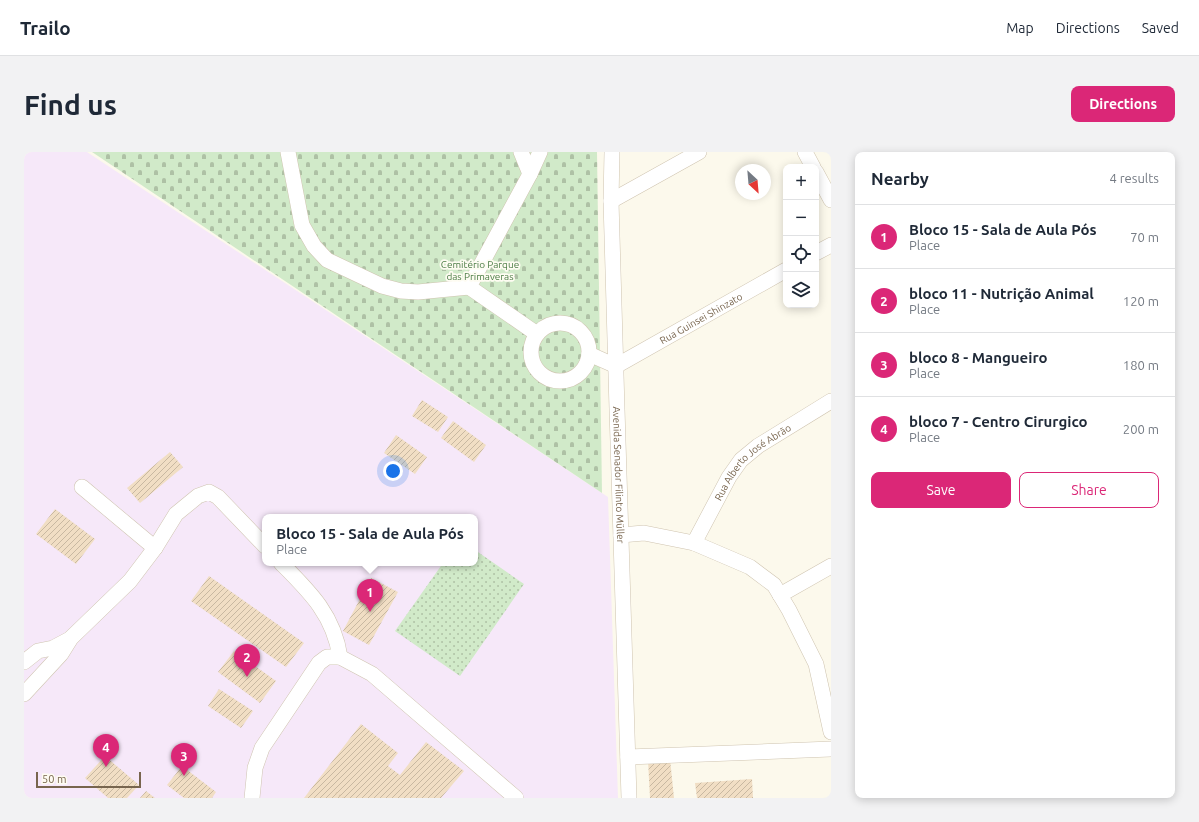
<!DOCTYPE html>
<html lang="en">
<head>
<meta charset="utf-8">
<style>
  :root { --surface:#fff; --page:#f2f2f3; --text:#1f2937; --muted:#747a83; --line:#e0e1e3; --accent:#db2777 }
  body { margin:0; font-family:Ubuntu,sans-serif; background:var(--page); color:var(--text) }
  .controls { position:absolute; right:12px; top:12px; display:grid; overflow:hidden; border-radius:8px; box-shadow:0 2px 10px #0003 }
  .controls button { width:36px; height:36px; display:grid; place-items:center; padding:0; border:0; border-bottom:1px solid var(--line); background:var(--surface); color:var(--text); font:20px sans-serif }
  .compass { position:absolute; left:711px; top:12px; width:36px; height:36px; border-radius:50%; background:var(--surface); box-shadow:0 2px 10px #0003; rotate:154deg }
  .scale { position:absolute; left:12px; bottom:10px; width:105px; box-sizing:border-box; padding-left:4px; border:2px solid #78654e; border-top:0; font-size:11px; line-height:14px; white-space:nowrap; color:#78654e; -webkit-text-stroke:3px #fefcf2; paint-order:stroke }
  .you { position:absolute; left:369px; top:319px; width:14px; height:14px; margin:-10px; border:3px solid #fff; border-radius:50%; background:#1a73e8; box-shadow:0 0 0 6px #1a73e833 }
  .badge { display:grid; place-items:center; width:26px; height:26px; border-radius:50%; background:var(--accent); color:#fff; font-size:13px; font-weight:700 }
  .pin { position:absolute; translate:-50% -33px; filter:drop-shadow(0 1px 2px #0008) }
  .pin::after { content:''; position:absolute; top:21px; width:14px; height:12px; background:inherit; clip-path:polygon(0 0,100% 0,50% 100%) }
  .popup { position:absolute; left:238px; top:362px; width:216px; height:52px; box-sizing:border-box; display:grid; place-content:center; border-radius:8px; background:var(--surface); filter:drop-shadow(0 1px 3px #0005); font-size:13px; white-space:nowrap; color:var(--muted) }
  .popup b { font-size:15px; color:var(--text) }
  .popup::after { content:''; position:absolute; left:50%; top:100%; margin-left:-8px; border:8px solid transparent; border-top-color:var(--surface) }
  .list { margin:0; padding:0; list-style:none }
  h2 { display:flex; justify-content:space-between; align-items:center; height:52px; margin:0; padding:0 16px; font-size:17px }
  h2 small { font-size:13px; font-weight:400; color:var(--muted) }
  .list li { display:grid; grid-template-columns:26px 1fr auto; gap:12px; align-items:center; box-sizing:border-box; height:64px; padding:0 16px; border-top:1px solid var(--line) }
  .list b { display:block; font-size:15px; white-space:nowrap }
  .list p { margin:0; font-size:13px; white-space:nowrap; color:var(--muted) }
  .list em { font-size:13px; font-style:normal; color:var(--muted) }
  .actions { display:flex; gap:8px; padding:12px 16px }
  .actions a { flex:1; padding:9px 0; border:1px solid var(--accent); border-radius:8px; text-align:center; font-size:14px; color:var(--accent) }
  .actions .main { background:var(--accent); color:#fff }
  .icon { flex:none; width:22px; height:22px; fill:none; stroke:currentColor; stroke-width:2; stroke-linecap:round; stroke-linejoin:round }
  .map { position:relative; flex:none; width:807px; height:646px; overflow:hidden; border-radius:8px }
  header { display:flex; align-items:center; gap:24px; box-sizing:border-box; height:56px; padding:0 20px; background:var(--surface); border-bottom:1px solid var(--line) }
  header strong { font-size:19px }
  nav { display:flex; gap:22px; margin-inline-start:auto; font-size:14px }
  .intro { display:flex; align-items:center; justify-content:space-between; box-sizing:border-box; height:96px; padding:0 24px }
  h1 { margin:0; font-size:28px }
  .button { padding:10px 18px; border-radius:8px; background:var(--accent); color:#fff; font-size:14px; font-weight:700 }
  main { display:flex; gap:24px; padding:0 24px }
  aside { flex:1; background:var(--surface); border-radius:8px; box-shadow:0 2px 10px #0003 }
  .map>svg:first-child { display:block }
</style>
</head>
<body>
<header>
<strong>Trailo</strong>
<nav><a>Map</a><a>Directions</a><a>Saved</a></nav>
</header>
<div class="intro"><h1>Find us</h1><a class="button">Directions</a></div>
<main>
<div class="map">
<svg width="807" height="646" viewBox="0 0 807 646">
  <defs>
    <pattern id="grass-dots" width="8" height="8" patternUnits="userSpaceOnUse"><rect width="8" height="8" fill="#d1eac9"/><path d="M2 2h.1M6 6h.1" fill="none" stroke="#aec1a5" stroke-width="1.8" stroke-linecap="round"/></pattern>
    <pattern id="cemetery-stones" width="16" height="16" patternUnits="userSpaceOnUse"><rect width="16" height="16" fill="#d1eac9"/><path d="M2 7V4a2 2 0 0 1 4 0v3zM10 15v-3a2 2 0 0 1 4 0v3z" fill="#aec1a5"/></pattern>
    <pattern id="building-hatch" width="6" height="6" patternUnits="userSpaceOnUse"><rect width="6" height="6" fill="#f1dec4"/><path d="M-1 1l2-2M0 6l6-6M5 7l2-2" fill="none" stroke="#c8b8a1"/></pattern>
  </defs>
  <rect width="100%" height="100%" fill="#fcf9ec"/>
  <path fill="#f6e8f9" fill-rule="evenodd" d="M0,0H63L584,345L594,646H0ZM241,365H451V411H241Z"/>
  <polygon fill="url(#grass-dots)" points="451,398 500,432 436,524 371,479 419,411 451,411"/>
  <polygon fill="url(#cemetery-stones)" points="68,0 573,0 578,341"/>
  <g fill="url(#building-hatch)">
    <polygon points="398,248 424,265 414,280 388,264"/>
    <polygon points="429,269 462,293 450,310 417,286"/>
    <polygon points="372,283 403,305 391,322 360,301"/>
    <polygon points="146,300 159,315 116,351 103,336"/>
    <polygon points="31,357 71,387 52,412 12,382"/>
    <polygon points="185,424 280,491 262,515 167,449"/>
    <polygon points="347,426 374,440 345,493 319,479"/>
    <polygon points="210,499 252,529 236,551 194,520"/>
    <polygon points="195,537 229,559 217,576 184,554"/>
    <polygon points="337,572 374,601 364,614 376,623 402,590 440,619 417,646 280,646"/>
    <polygon points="81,604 115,633 103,646 84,646 61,626"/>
    <polygon points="646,607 650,646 626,646 624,608"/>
    <polygon points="158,614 192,640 188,646 160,646 143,633"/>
    <polygon points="728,627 729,646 673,646 671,631"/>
    <polygon points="122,639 131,646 116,646"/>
  </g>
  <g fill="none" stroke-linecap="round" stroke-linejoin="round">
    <g stroke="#cfc4b0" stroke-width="16">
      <g id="minor">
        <polyline points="264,0 278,73 290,94 303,108 358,134 377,139 394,140 445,135"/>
        <polyline points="497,0 506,22"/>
        <path id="s1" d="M588,0L587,49L593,257L605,646"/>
        <polyline points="781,0 789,15"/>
        <polyline points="792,20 807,48"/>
        <polyline points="587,49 675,0"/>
        <polyline points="792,101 807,93"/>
        <circle cx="536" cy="200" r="29"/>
        <polyline points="513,182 445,135 506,22 516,0"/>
        <path id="s2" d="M565,202L592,214L762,118"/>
        <polyline points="58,335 131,396"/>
        <polyline points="597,383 620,381 670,391 726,415 750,433 765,458 792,512 807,580"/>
        <path id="s3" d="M670,391L705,325L717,308L734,294L807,249"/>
        <path d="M257,411C285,439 310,463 316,505"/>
        <polyline points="756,443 807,414"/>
        <polyline points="0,510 14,499 29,496 46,487"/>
        <polyline points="0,542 37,502 47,486 106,429 131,396 152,362 174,344 185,340 194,345 241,394"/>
        <polyline points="604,605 807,597"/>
        <polyline points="228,646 231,616 238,596 295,511 303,505 316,505 348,522 492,646"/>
      </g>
    </g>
    <polyline stroke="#d7c2a6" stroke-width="2.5" stroke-dasharray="1 3" stroke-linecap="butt" points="312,641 319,646"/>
    <use href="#minor" stroke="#fff" stroke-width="15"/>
  </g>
  <g text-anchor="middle" stroke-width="3.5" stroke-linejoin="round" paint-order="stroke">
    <g font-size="10" fill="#4c7d46" stroke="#fefcf2">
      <text x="456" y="116">Cemitério Parque<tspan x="456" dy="12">das Primaveras</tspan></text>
    </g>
    <g font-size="10" fill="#78654e" stroke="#fefcf2">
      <text dy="4" stroke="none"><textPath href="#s2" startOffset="127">Rua Guinsei Shinzato</textPath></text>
      <text dy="4" stroke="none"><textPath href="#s3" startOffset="102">Rua Alberto José Abrão</textPath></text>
      <text dy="4" stroke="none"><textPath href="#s1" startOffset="323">Avenida Senador Filinto Müller</textPath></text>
    </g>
  </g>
</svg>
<div class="controls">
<button>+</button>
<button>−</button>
<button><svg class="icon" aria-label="locate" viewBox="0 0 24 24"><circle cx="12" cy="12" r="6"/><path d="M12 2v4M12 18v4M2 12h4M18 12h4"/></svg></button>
<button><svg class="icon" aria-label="layers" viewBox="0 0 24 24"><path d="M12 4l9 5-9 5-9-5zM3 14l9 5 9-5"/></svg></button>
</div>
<svg class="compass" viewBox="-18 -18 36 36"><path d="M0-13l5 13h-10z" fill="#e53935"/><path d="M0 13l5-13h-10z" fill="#747a83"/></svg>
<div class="scale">50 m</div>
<div class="you"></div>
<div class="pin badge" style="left:346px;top:460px">1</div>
<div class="popup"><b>Bloco 15 - Sala de Aula Pós</b>Place</div>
<div class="pin badge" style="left:223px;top:525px">2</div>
<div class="pin badge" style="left:160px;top:624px">3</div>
<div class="pin badge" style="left:82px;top:615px">4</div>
</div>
<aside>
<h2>Nearby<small>4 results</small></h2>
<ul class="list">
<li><span class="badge">1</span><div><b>Bloco 15 - Sala de Aula Pós</b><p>Place</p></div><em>70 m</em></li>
<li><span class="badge">2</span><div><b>bloco 11 - Nutrição Animal</b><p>Place</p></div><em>120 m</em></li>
<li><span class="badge">3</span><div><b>bloco 8 - Mangueiro</b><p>Place</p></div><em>180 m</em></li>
<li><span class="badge">4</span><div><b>bloco 7 - Centro Cirurgico</b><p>Place</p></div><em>200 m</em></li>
</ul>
<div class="actions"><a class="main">Save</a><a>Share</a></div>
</aside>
</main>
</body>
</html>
